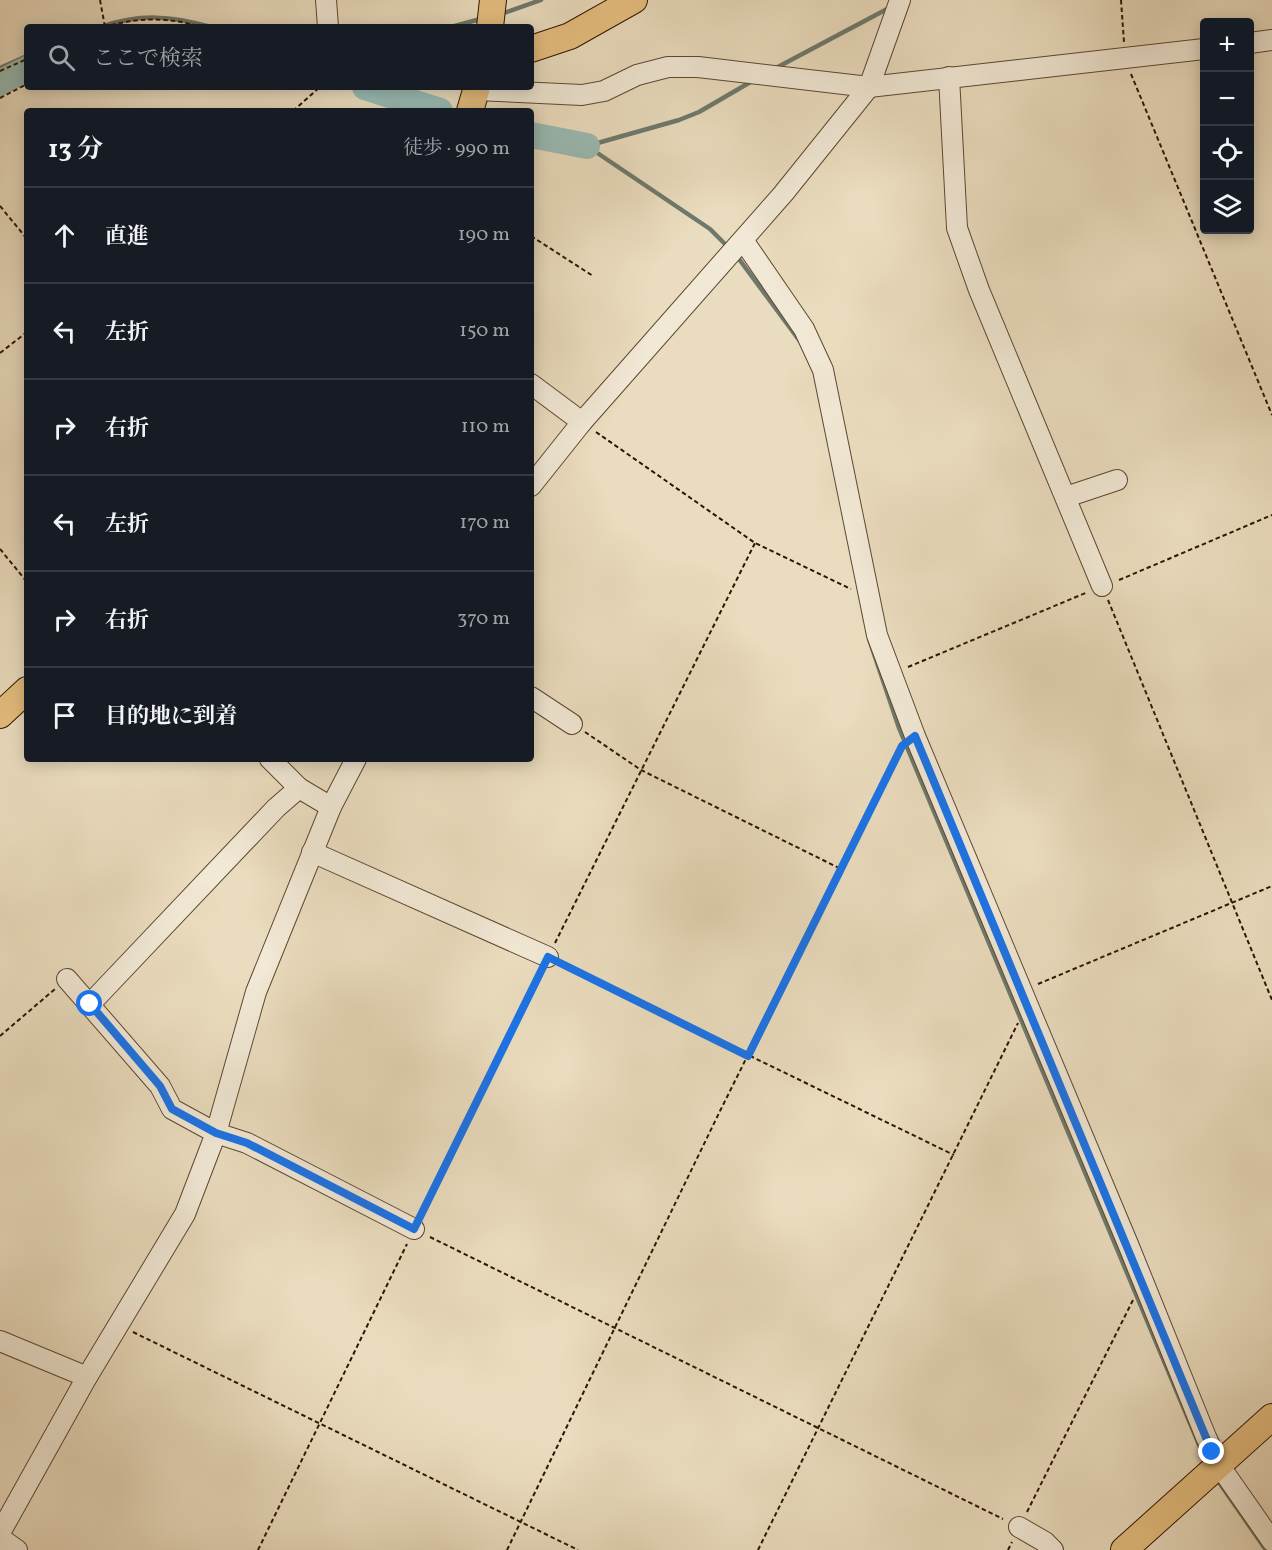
<!DOCTYPE html>
<html lang="ja">
<head>
<meta charset="utf-8">
<style>
  :root { --surface:#171b24; --page:#20242c; --text:#f1f3f6; --muted:#9ea1a6; --line:#363941 }
  body { margin:0; font-family:Vollkorn,"Noto Serif JP",serif; background:var(--page); color:var(--text) }
  .controls { position:absolute; right:18px; top:18px; display:grid; overflow:hidden; border-radius:6px; box-shadow:0 3px 15px #0003 }
  .controls button { width:54px; height:54px; display:grid; place-items:center; padding:0; border:0; border-bottom:2px solid var(--line); background:var(--surface); color:var(--text); font:30px sans-serif }
  .stop { position:absolute; width:18px; height:18px; margin:-14px; border:4px solid #1a73e8; border-radius:50%; background:#fff }
  .stop.end { background:#1a73e8; border-color:#fff; box-shadow:0 2px 6px #0008 }
  .list { margin:0; padding:0; list-style:none }
  h2 { display:flex; justify-content:space-between; align-items:center; height:78px; margin:0; padding:0 24px; font-size:26px }
  h2 small { font-size:20px; font-weight:400; color:var(--muted) }
  .list li { display:grid; grid-template-columns:39px 1fr auto; gap:18px; align-items:center; box-sizing:border-box; height:96px; padding:0 24px; border-top:2px solid var(--line) }
  .list b { display:block; font-size:22px; white-space:nowrap }
  .list em { font-size:20px; font-style:normal; color:var(--muted) }
  .icon { flex:none; width:33px; height:33px; fill:none; stroke:currentColor; stroke-width:2; stroke-linecap:round; stroke-linejoin:round }
  .map { position:relative; flex:none; width:1272px; height:1550px; overflow:hidden }
  .search { position:absolute; background:var(--surface); box-shadow:0 3px 15px #0003; left:24px; top:24px; width:510px; height:66px; display:flex; align-items:center; gap:15px; box-sizing:border-box; padding:0 21px; border-radius:6px; color:var(--muted); font-size:22px }
  .panel { position:absolute; background:var(--surface); box-shadow:0 3px 15px #0003; left:24px; top:108px; width:510px; height:654px; border-radius:6px }
  .map>svg:first-child { display:block }
</style>
</head>
<body>
<div class="map">
<svg width="1272" height="1550" viewBox="0 0 1272 1550">
  <rect width="100%" height="100%" fill="#eadcbe"/>
  <filter id="stains"><feTurbulence type="fractalNoise" baseFrequency=".00333" numOctaves="4"/><feColorMatrix values="0 0 0 0 .2 0 0 0 0 .09 0 0 0 0 .02 0 0 0 .5 -.17"/></filter>
  <radialGradient id="worn" r=".72"><stop offset=".6" stop-color="#630" stop-opacity="0"/><stop offset="1" stop-color="#630" stop-opacity=".3"/></radialGradient>
  <g fill="none" stroke-linecap="round" stroke-linejoin="round">
    <g stroke="#6e796c" stroke-width="4.5">
      <polyline points="501,14 541,0"/>
      <path d="M101,27C140,13 172,16 211,27"/>
      <polyline points="451,27 484,18"/>
      <polyline points="0,68 27,56"/>
      <polyline points="774,69 889,8"/>
      <polyline points="587,146 710,229 728,247"/>
      <polyline points="587,146 679,120 699,112 754,80"/>
      <polyline points="736,255 799,340"/>
      <polyline points="869,639 899,728 1207,1464"/>
      <polyline points="1216,1478 1266,1550"/>
    </g>
    <g stroke="#98bbb4" stroke-width="26">
      <polyline points="0,83 27,69"/>
      <polyline points="365,87 440,111"/>
      <polyline points="531,135 587,146"/>
    </g>
    <g stroke="#5e4730" stroke-width="22">
      <g id="minor">
        <polyline points="326,0 328,27"/>
        <polyline points="1250,43 1272,40"/>
        <polyline points="949,77 957,228 979,290 1102,586"/>
        <polyline points="476,90 582,95 604,91 637,75 668,67 698,67 869,87 1204,49"/>
        <polyline points="743,240 804,329 823,370 877,635 915,736 1128,1244 1206,1437 1219,1465 1272,1541"/>
        <polyline points="531,384 582,422"/>
        <polyline points="531,486 582,422 783,194 869,87 900,0"/>
        <polyline points="1066,497 1117,480"/>
        <polyline points="531,697 572,724"/>
        <polyline points="270,759 299,788 331,807"/>
        <polyline points="312,852 548,957"/>
        <polyline points="67,979 160,1086 172,1109 216,1133 247,1143 414,1229"/>
        <polyline points="90,1004 276,808 299,788"/>
        <polyline points="0,1341 87,1377"/>
        <polyline points="1019,1527 1045,1542 1053,1550"/>
        <polyline points="0,1533 87,1377 185,1214 216,1133 256,992 331,807 356,759"/>
        <polyline points="0,1538 17,1550"/>
      </g>
    </g>
    <g stroke="#2f1501" stroke-width="28">
      <g id="major">
        <polyline points="490,27 493,0"/>
        <polyline points="531,49 570,36 634,0"/>
        <polyline points="470,111 477,87"/>
        <polyline points="0,715 27,690"/>
        <polyline points="1124,1550 1272,1417"/>
      </g>
    </g>
    <g stroke="#2f1501" stroke-width="2" stroke-dasharray="4.5 3" stroke-linecap="butt">
      <polyline points="100,0 105,27"/>
      <polyline points="1121,0 1124,42"/>
      <path d="M104,27C139,17 167,17 202,27"/>
      <polyline points="0,71 27,59"/>
      <polyline points="1131,74 1272,415"/>
      <polyline points="0,98 27,84"/>
      <polyline points="293,111 320,87"/>
      <polyline points="0,206 27,239"/>
      <polyline points="531,236 593,276"/>
      <polyline points="0,353 27,332"/>
      <polyline points="596,432 755,543 851,589"/>
      <polyline points="0,549 27,582"/>
      <polyline points="1119,580 1272,515"/>
      <polyline points="1108,600 1272,1000"/>
      <polyline points="908,667 1088,592"/>
      <polyline points="585,732 641,770 841,869"/>
      <polyline points="555,943 755,543"/>
      <polyline points="561,964 954,1155"/>
      <polyline points="1038,984 1272,886"/>
      <polyline points="0,1036 55,989"/>
      <polyline points="421,1215 540,972"/>
      <polyline points="430,1237 1003,1519"/>
      <polyline points="133,1332 578,1550"/>
      <polyline points="1027,1512 1133,1300"/>
      <polyline points="258,1550 407,1244"/>
      <polyline points="507,1550 720,1111 901,748"/>
      <polyline points="758,1550 1018,1023"/>
      <polyline points="1008,1550 1012,1542"/>
    </g>
    <use href="#minor" stroke="#f1e8d5" stroke-width="20"/>
    <use href="#major" stroke="#e5be7f" stroke-width="26"/>
  </g>
  <g fill="none" stroke-linecap="round" stroke-linejoin="round">
    <polyline stroke="#1a73e8" stroke-width="8" points="90,1004 160,1086 172,1109 216,1133 247,1143 414,1229 548,957 748,1056 902,746 915,736 1212,1452"/>
  </g>
  <rect width="100%" height="100%" filter="url(#stains)"/>
  <rect width="100%" height="100%" fill="url(#worn)"/>
</svg>
<div class="controls">
<button>+</button>
<button>−</button>
<button><svg class="icon" aria-label="locate" viewBox="0 0 24 24"><circle cx="12" cy="12" r="6"/><path d="M12 2v4M12 18v4M2 12h4M18 12h4"/></svg></button>
<button><svg class="icon" aria-label="layers" viewBox="0 0 24 24"><path d="M12 4l9 5-9 5-9-5zM3 14l9 5 9-5"/></svg></button>
</div>
<div class="stop" style="left:90px;top:1004px"></div>
<div class="stop end" style="left:1212px;top:1452px"></div>
<div class="search"><svg class="icon" aria-label="search" viewBox="0 0 24 24"><circle cx="10" cy="10" r="6"/><path d="M15 15l6 6"/></svg>ここで検索</div>
<section class="panel">
<h2>13 分<small>徒歩 · 990 m</small></h2>
<ul class="list">
<li><svg class="icon" aria-label="ahead" viewBox="0 0 24 24"><path d="M12 20V5M6 11l6-6 6 6"/></svg><div><b>直進</b></div><em>190 m</em></li>
<li><svg class="icon" aria-label="left" viewBox="0 0 24 24"><path d="M17 20v-9H6M10 6l-5 5 5 5"/></svg><div><b>左折</b></div><em>150 m</em></li>
<li><svg class="icon" aria-label="right" viewBox="0 0 24 24"><path d="M7 20v-9h11M14 6l5 5-5 5"/></svg><div><b>右折</b></div><em>110 m</em></li>
<li><svg class="icon" aria-label="left" viewBox="0 0 24 24"><path d="M17 20v-9H6M10 6l-5 5 5 5"/></svg><div><b>左折</b></div><em>170 m</em></li>
<li><svg class="icon" aria-label="right" viewBox="0 0 24 24"><path d="M7 20v-9h11M14 6l5 5-5 5"/></svg><div><b>右折</b></div><em>370 m</em></li>
<li><svg class="icon" aria-label="arrive" viewBox="0 0 24 24"><path d="M6 21V4h12l-3 4 3 4H6"/></svg><div><b>目的地に到着</b></div></li>
</ul>
</section>
</div>
</body>
</html>
